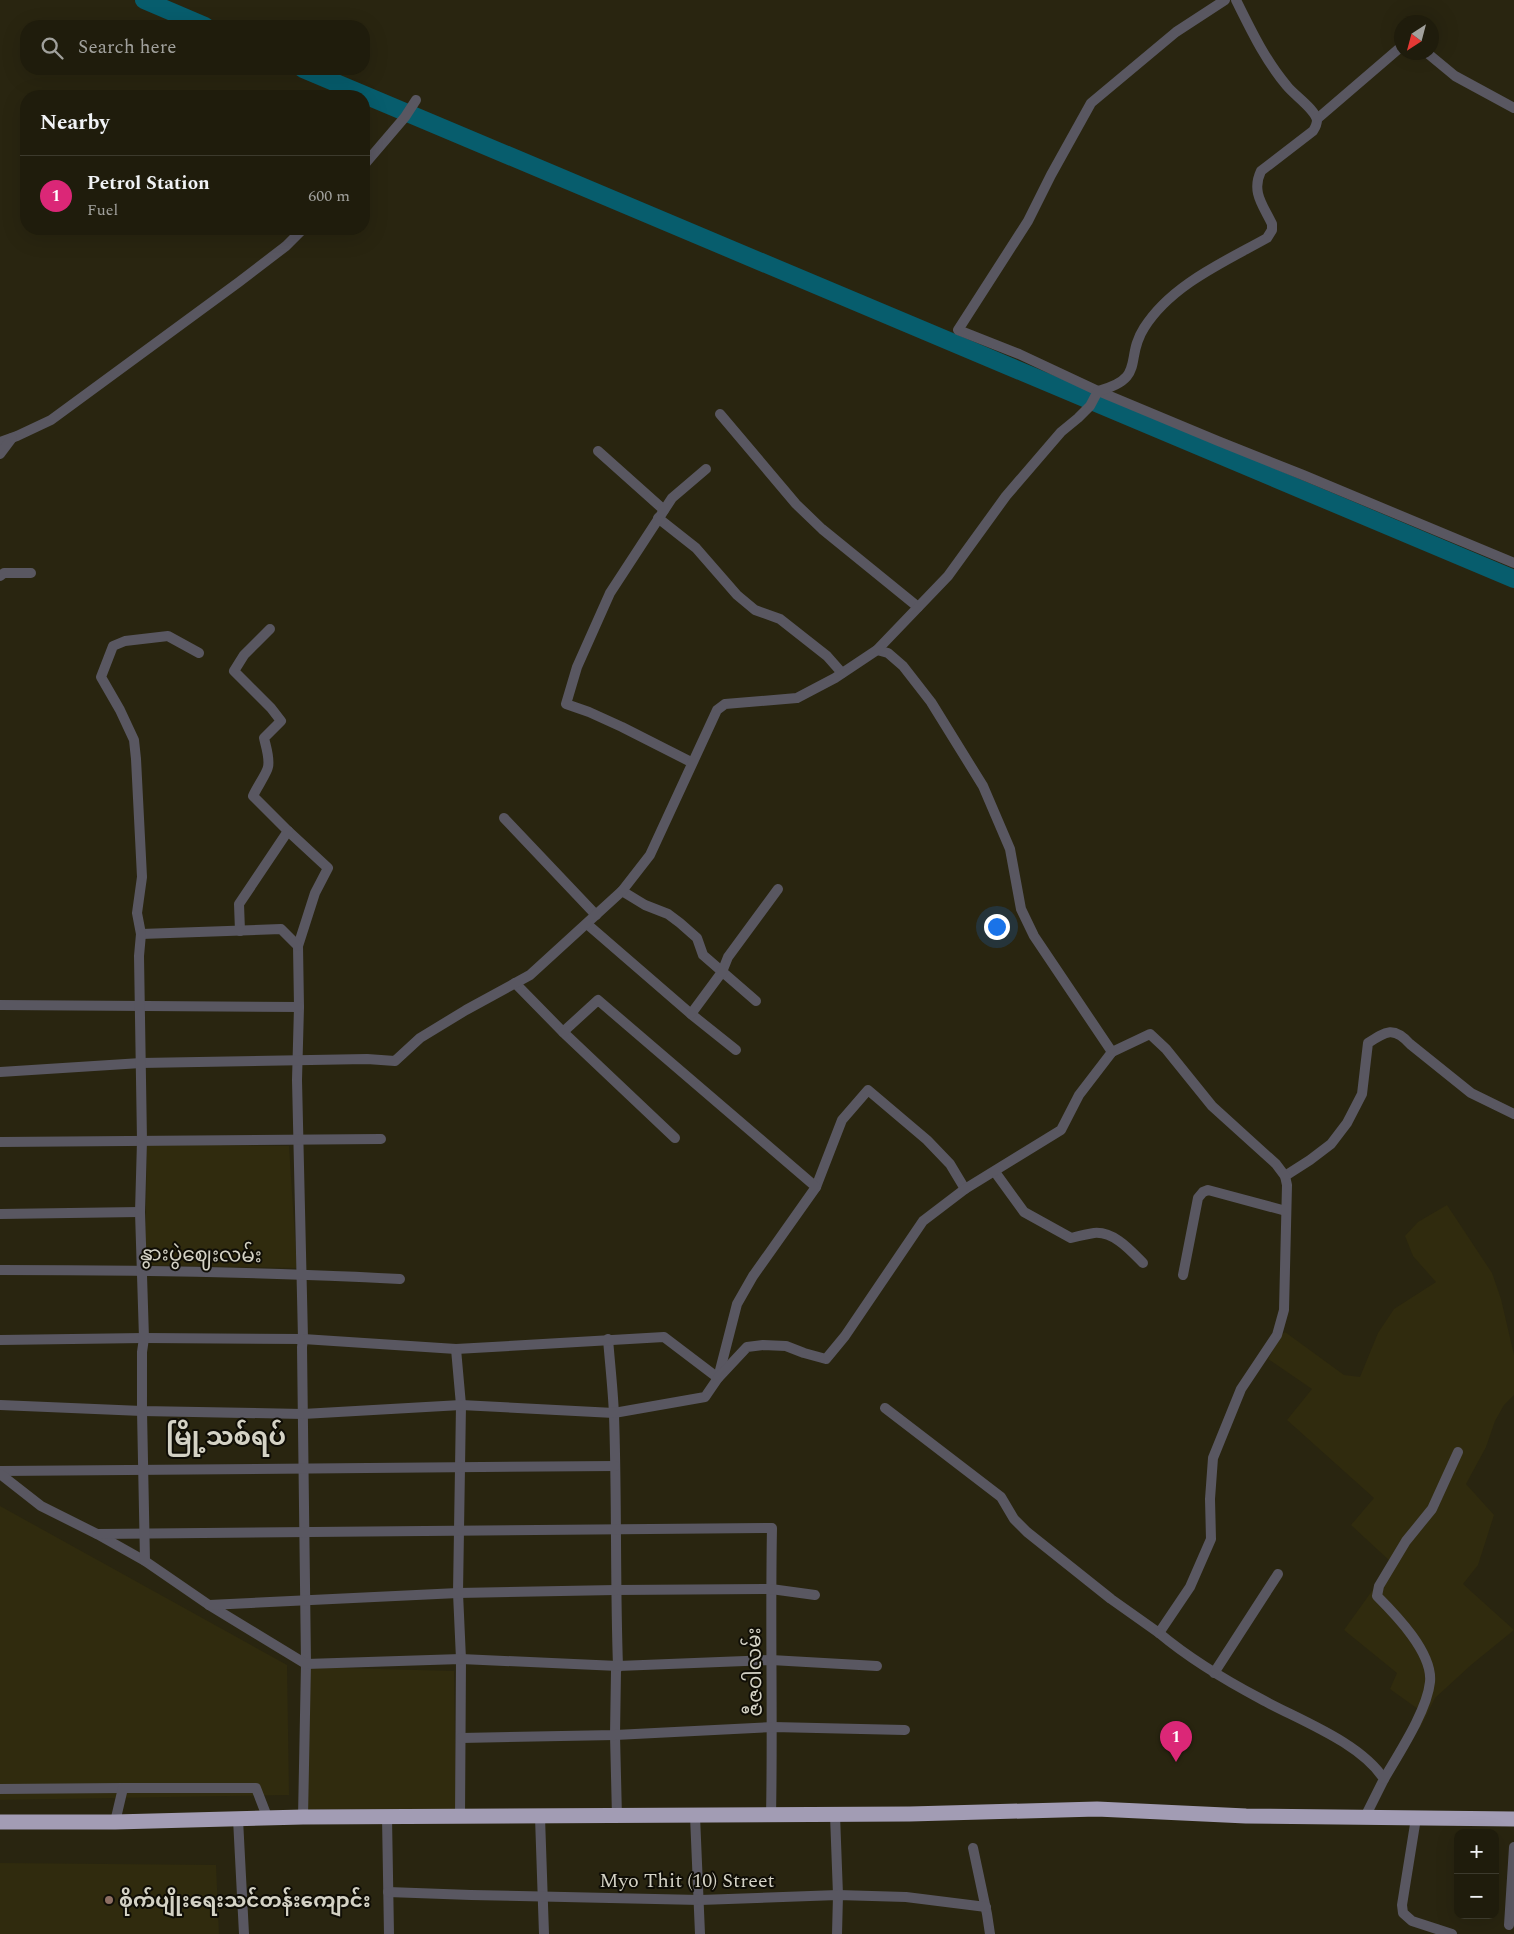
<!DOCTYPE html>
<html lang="en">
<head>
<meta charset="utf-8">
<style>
  :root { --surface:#1f1c0c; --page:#272515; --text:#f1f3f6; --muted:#a1a19d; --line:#3c3a2d; --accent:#db2777 }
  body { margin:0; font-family:Spectral,"Noto Sans Myanmar",serif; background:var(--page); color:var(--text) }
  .controls { position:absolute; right:15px; bottom:15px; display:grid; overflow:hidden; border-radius:10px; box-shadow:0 5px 20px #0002 }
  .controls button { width:45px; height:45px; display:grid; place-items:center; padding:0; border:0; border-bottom:1px solid var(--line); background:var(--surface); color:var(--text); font:25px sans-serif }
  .compass { position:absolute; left:1394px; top:15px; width:45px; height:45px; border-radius:50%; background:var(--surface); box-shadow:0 5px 20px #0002; rotate:216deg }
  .you { position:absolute; left:996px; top:926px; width:18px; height:18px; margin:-12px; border:4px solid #fff; border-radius:50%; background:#1a73e8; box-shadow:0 0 0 8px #1a73e833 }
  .badge { display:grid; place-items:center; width:32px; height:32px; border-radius:50%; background:var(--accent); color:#fff; font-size:16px; font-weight:700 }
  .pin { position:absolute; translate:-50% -41px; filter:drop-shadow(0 1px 2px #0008) }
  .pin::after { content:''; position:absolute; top:26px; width:18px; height:15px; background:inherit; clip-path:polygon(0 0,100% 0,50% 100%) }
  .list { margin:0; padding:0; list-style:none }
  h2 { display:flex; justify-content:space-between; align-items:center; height:65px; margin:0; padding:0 20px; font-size:21px }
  h2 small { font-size:16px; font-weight:400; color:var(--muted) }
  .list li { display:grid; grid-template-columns:32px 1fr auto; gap:15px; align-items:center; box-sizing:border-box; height:80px; padding:0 20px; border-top:1px solid var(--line) }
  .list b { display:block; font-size:19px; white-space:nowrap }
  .list p { margin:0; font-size:16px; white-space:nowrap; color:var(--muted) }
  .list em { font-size:16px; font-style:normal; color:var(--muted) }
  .icon { flex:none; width:28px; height:28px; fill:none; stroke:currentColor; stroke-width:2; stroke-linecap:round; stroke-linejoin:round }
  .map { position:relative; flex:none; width:1514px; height:1934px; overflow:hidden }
  .search { position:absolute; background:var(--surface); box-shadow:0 5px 20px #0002; left:20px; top:20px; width:350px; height:55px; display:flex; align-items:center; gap:12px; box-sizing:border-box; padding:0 18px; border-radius:20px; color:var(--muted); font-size:19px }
  .panel { position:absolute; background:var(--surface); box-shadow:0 5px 20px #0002; left:20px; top:90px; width:350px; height:145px; border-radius:20px }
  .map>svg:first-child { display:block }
</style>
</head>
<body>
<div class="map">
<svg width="1514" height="1934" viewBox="0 0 1514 1934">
  <rect width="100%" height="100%" fill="#292510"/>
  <g fill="#302b0e">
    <polygon points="147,1144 289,1146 297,1268 145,1265"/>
    <polygon points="1447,1205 1492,1273 1501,1299 1514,1355 1514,1395 1504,1405 1495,1421 1486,1447 1466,1484 1494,1515 1478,1565 1463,1584 1514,1630 1471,1665 1435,1698 1420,1728 1413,1727 1418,1709 1390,1689 1397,1673 1344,1630 1392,1563 1351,1525 1374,1498 1287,1420 1312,1389 1268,1359 1281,1335 1285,1332 1344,1375 1360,1377 1378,1333 1394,1309 1436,1282 1413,1256 1405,1236 1418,1222"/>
    <polygon points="0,1506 287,1665 289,1795 0,1800"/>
    <polygon points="308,1667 454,1671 456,1810 307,1809"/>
    <polygon points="0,1863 216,1865 219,1934 0,1934"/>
  </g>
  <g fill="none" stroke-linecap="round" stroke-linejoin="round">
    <g stroke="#075d6d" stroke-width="18">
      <polyline points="144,0 205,26"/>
      <polyline points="303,69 1514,579"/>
    </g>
    <g stroke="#595761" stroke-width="10">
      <polyline points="1225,0 1176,32 1091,103 1051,175 1028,221 958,330 1019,354 1098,391 1218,441 1303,475 1514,563"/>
      <polyline points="1426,52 1455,76 1514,108"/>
      <polyline points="1317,119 1402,46"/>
      <polyline points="364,165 405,117 416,100"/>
      <polyline points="720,414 796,504 822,529 918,607"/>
      <polyline points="0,442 17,436 51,420 239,282 286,246 303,229"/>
      <polyline points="598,451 664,510"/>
      <polyline points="0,454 12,438"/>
      <polyline points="658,518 696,548 737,595 755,610 780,619 827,656 842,673"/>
      <polyline points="0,576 4,573 31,573"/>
      <path d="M270,629L244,655L234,671L271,708L281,721L264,738C266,747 270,758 268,767C267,773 257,787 253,796L288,831L328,868L315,893L298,946L299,1007L297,1080L303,1339L302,1347L306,1664L303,1817"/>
      <polyline points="877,650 888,653 903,666 931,702 983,786 1010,849 1021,909 1034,936 1112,1052"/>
      <polyline points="691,762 622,727 589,712 566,704 577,667 610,593 672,498 706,469"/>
      <polyline points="504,818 596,915"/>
      <polyline points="622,891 645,905 668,914 680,923 697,938 703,955 756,1001"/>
      <polyline points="587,924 691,1014 736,1050"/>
      <polyline points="240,931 239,904 288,831"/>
      <polyline points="141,934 281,929 298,946"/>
      <polyline points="515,983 563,1032 675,1138"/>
      <polyline points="0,1005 299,1007"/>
      <polyline points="691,1014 722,972 728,957 778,889"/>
      <path d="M0,1072L141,1063L367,1059L395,1061L420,1038L466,1010L530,975L622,891L650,855L717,710L725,704L797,698L835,678L877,650L948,576L1006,496L1061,432L1078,418L1090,406L1098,391C1147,378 1124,359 1144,328C1171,285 1224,262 1267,238L1272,230V224C1263,205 1251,192 1261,171L1313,131C1315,128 1317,124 1317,120C1315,109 1294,95 1287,86C1265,60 1251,30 1236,0"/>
      <polyline points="0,1142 381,1139"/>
      <path d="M995,1172L1024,1212L1071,1238C1079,1236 1087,1234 1094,1233C1114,1231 1131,1251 1143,1263"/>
      <path d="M1285,1176L1310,1160L1331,1144L1347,1123L1362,1094L1368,1043C1386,1031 1394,1026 1410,1044L1471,1093L1514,1114"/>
      <polyline points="816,1187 842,1120 868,1090 927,1140 950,1164 965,1189"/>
      <polyline points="0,1214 140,1212"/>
      <path d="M0,1270C134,1270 267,1272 400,1279"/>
      <polyline points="1183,1275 1198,1198 1203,1192 1208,1190 1286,1211"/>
      <path d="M608,1339C610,1364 613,1390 614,1415C617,1499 615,1583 618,1666L616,1671L615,1735L617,1817"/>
      <polyline points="0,1340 144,1338 303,1339 456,1349 664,1337 718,1378 737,1304 753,1276 816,1187 598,1000 563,1032"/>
      <polyline points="456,1349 461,1405 458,1593 461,1659 460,1817"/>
      <polyline points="0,1405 142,1411 303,1414 461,1405 614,1413 705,1397 718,1378 747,1347 763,1345 786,1346 804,1353 826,1359 845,1336 923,1221 965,1189 1061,1130 1079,1095 1112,1052 1150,1034 1166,1049 1212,1106 1276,1164 1285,1176 1287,1185 1284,1310 1277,1335 1241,1389 1213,1458 1210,1499 1211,1539 1190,1587 1159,1633 1111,1599 1027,1532 1014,1519 1001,1497 885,1408"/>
      <polyline points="0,1471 615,1466"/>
      <polyline points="0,1474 41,1506 97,1534 145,1561 209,1605 306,1664 461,1659 618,1666 771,1660 877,1666"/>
      <path d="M97,1534L772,1528C770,1624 773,1720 771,1816"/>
      <polyline points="145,1561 142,1411 142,1352 144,1338 140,1212 142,1141 139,956 141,934 137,913 142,877 136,759 134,740 120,710 101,677 113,646 125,641 168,636 199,653"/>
      <polyline points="209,1605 458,1593 615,1590 771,1589 815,1595"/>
      <path d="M1159,1633C1190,1659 1225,1680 1261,1699C1299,1720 1360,1742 1384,1779L1365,1817"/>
      <polyline points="1214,1673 1278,1574"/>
      <polyline points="461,1738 615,1735 773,1727 905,1730"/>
      <path d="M1384,1779C1399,1753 1427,1711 1430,1682C1433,1653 1396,1615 1377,1596L1379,1586L1406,1541L1432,1509L1458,1452"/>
      <polyline points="0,1789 123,1788"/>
      <polyline points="835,1815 838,1895 837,1934"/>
      <polyline points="695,1816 700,1934"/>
      <polyline points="387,1817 389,1934"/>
      <polyline points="540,1817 544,1934"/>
      <polyline points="1416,1818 1402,1905 1403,1913 1412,1921 1452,1934"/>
      <polyline points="238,1819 244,1934"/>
      <polyline points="115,1822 123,1788 256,1788 268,1819"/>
      <polyline points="973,1848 987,1914 990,1934"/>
      <polyline points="388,1892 471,1895 700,1900 838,1895 906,1897 986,1907"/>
      <polyline points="1509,1925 1514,1847"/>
    </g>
    <polyline stroke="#a29cb4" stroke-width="15" points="0,1822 115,1822 303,1817 910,1814 1097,1809 1246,1816 1514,1819"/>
  </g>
  <circle fill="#8d6e63" stroke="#100e06" stroke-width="2" cx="109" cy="1900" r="5"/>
  <g text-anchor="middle" stroke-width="4" stroke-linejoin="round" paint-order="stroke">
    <g font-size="20" fill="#d4d2c5" stroke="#100e06">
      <text transform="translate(201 1254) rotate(1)" y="7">နွားပွဲဈေးလမ်း</text>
      <text transform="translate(754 1672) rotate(-91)" y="7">ဇီဇဝါလမ်း</text>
      <text x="687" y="1887">Myo Thit (10) Street</text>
    </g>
    <g font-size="20" font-weight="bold" fill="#d4d2c5" stroke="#100e06" text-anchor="start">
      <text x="119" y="1907">စိုက်ပျိုးရေးသင်တန်းကျောင်း</text>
    </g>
    <g font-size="25" font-weight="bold" fill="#d4d2c5" stroke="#100e06">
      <text x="226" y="1445">မြို့သစ်ရပ်</text>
    </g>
  </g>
</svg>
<div class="controls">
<button>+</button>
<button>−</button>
</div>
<svg class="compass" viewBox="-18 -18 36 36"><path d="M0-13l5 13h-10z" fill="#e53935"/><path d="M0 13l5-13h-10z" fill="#a1a19d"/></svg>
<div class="you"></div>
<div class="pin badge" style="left:1176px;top:1762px">1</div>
<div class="search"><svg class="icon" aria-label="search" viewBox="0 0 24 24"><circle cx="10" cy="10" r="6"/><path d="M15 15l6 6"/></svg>Search here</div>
<section class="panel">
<h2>Nearby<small></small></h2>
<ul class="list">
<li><span class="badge">1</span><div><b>Petrol Station</b><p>Fuel</p></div><em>600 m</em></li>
</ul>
</section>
</div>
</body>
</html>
